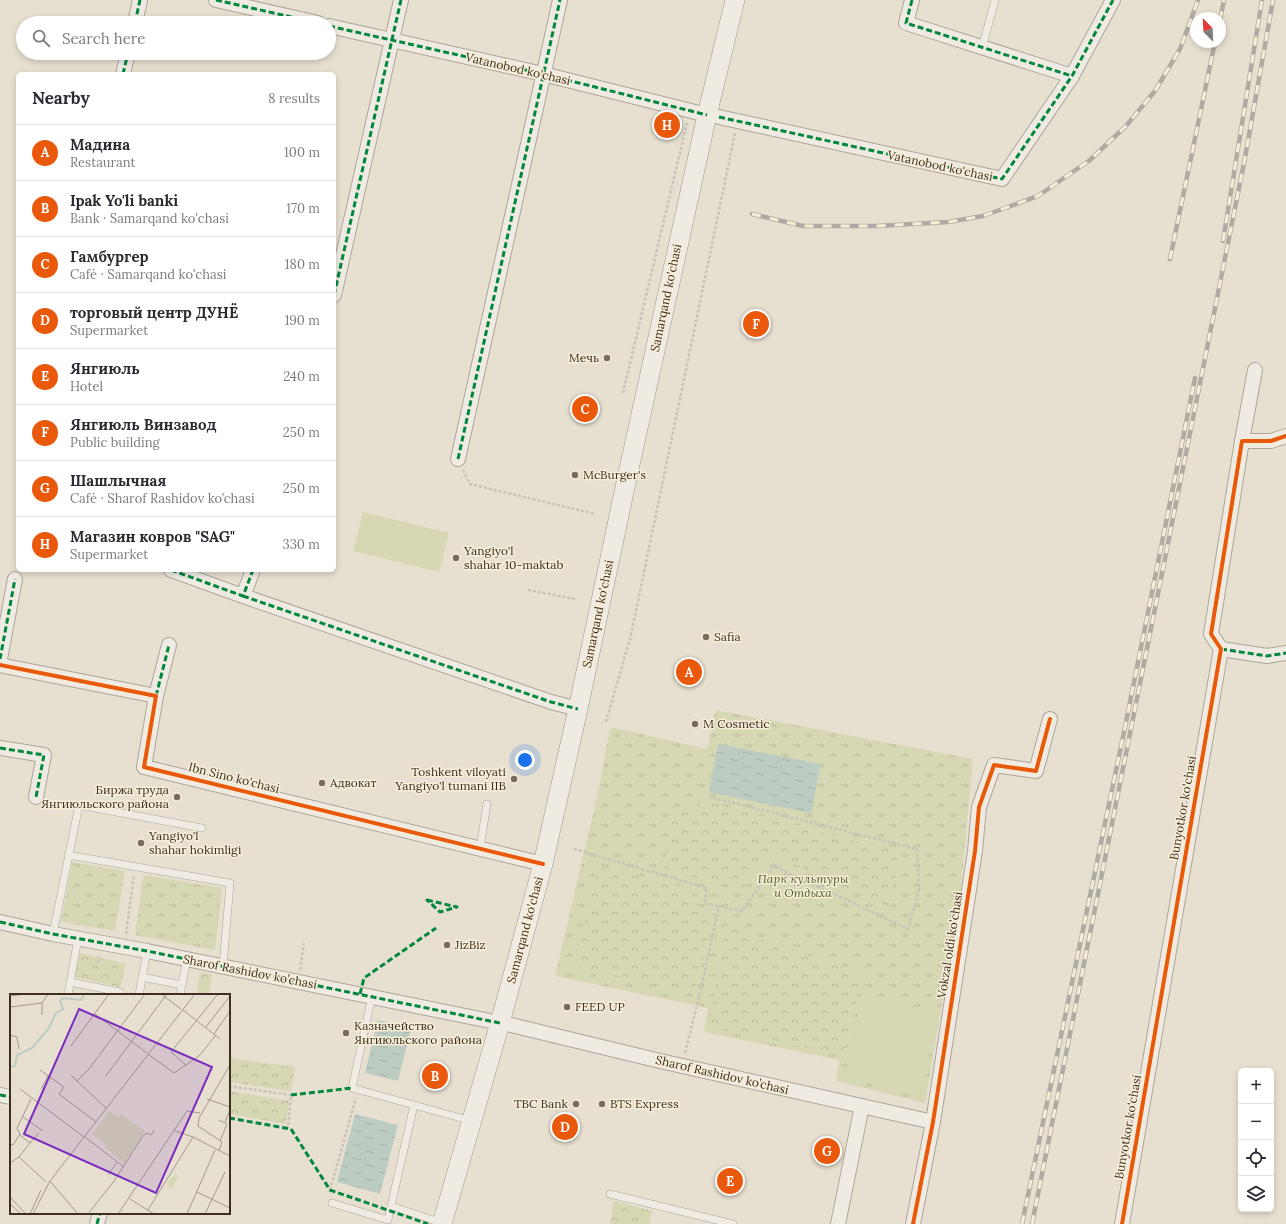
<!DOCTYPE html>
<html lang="en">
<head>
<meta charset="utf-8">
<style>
  :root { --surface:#fff; --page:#f7f7f7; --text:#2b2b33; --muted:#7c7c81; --line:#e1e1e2; --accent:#ea580c }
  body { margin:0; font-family:Lora,serif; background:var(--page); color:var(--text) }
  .controls { position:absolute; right:12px; bottom:12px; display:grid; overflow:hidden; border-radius:6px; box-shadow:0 2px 6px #0003 }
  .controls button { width:36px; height:36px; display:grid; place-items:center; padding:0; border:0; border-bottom:1px solid var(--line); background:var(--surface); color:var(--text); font:20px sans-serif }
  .compass { position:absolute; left:1190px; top:12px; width:36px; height:36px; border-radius:50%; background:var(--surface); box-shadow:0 2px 6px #0003; rotate:336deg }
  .you { position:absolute; left:525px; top:760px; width:14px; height:14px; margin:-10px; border:3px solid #fff; border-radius:50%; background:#1a73e8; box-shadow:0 0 0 6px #1a73e833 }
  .badge { display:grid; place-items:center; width:26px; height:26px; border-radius:50%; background:var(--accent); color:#fff; font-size:13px; font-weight:700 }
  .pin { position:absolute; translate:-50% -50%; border:2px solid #fff; box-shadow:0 1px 4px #0006 }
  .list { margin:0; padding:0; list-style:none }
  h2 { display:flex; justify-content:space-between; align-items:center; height:52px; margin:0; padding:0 16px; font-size:17px }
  h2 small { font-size:13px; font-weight:400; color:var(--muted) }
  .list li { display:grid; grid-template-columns:26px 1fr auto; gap:12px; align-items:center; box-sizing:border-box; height:56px; padding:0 16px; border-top:1px solid var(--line) }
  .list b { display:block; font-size:15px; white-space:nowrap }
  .list p { margin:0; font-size:13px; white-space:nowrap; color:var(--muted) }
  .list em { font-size:13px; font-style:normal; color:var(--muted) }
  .icon { flex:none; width:22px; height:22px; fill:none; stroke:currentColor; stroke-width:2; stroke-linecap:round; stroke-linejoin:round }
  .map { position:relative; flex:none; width:1286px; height:1224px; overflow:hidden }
  .search { position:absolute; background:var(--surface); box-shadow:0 2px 6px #0003; left:16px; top:16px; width:320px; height:44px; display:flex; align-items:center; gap:10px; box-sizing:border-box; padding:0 14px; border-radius:22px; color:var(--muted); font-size:15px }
  .panel { position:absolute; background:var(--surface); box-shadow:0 2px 6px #0003; left:16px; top:72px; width:320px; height:500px; border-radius:6px }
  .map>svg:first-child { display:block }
</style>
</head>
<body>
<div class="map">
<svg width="1286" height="1224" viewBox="0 0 1286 1224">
  <defs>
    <pattern id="grass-tufts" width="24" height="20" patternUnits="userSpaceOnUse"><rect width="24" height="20" fill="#d6d7b3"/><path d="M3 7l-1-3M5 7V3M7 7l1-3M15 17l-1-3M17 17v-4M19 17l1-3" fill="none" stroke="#b9b99a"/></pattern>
    <pattern id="forest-crowns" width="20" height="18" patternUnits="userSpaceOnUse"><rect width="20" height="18" fill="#d6d7b3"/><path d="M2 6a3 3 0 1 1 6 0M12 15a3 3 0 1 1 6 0" fill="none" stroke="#b9b99a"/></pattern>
    <pattern id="water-ripples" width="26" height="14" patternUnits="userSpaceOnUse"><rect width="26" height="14" fill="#bcccc2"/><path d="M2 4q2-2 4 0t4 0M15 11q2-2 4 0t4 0" fill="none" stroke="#a2b0a6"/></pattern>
  </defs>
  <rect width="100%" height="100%" fill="#e7e0d1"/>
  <g fill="url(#grass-tufts)">
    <polygon points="716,710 973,759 960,896 925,1103 836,1081 839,1060 704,1032 708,1008 555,976 600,784 610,727 707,749"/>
    <polygon points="72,862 125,871 115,931 61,922"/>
    <polygon points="143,875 222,888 215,950 135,935"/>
  </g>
  <g fill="url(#forest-crowns)">
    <polygon points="701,800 898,852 890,908 767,851 742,890 664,870 672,807 699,814"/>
    <polygon points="597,866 698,891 697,910 714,914 694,994 574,965"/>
    <polygon points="725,925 862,975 845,1056 709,1027"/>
    <polygon points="80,953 126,964 120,987 75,977"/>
    <polygon points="200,972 212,974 209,995 197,995"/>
    <polygon points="229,1058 295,1067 291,1091 229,1082"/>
    <polygon points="229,1091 289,1101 286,1124 229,1114"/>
    <polygon points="614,1201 652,1211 649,1224 610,1224"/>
  </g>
  <g fill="#d6d7b3">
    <polygon points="363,512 449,533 439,572 353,551"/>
    <polygon points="863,996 937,1012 919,1093 845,1077"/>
  </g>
  <g fill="url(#water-ripples)">
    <polygon points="718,744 821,764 811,813 709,792"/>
    <polygon points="378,1020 411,1028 398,1081 365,1073"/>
    <polygon points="355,1114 398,1125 380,1194 337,1182"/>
  </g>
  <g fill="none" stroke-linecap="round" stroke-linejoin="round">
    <g stroke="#ada599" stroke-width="8">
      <g id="lane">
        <polyline points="982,48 995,0"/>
        <polyline points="480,848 487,804"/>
        <polyline points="68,855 230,883 223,966"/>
        <polyline points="53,934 79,805 202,828"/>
        <polyline points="142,977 182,985"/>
        <polyline points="70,982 120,992"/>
        <polyline points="68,995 78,938"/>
        <polyline points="139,995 147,951"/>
        <polyline points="180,995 187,959"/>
        <polyline points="372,996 352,1088 472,1121"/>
        <polyline points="414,1105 391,1206 442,1223"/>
        <polyline points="610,1194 733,1224"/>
        <polyline points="332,1203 388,1220 391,1206"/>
      </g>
    </g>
    <g stroke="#ada599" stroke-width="16">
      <g id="street">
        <polyline points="216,0 318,23"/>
        <polyline points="912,0 906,23 1072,76"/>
        <polyline points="135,23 140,0"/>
        <polyline points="329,26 543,74 707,115"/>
        <polyline points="123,74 128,53"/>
        <polyline points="719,117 1002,179 1072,76 1113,0"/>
        <polyline points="334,295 401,0"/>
        <polyline points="1242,441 1255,370"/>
        <polyline points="458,459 560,0"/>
        <polyline points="171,570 243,596 253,570"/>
        <polyline points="243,596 551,702 578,709"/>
        <polyline points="1221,649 1267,656 1286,653"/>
        <polyline points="0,659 15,579"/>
        <polyline points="0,665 156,696 144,767 543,864"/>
        <polyline points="156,696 169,645"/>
        <polyline points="0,748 44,755 36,797"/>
        <polyline points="0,922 53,934 147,951 500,1023"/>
        <polyline points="511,1025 660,1061 933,1122"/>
        <polyline points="0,1095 11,1097"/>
        <polyline points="97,1224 100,1213"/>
        <polyline points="838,1224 862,1106"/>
        <polyline points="913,1224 933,1122 975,851 979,807 994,765 1036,771 1050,719"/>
        <polyline points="1122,1224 1221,649 1211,634 1242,441 1271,441 1286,436"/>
      </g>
    </g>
    <g stroke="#9c958a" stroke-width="20">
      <polyline id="secondary" points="442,1224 500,1023 543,864 578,709 627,478 707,115 735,0"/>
    </g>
    <g stroke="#c8c2b9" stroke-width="2.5" stroke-dasharray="3 2" stroke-linecap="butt">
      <polyline points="623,393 687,123"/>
      <polyline points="463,470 470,484 595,514"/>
      <polyline points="528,590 575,599"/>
      <polyline points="606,722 631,635 735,133"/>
      <polyline points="574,849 707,888 704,903 742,911 774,866 908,929 919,890 917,849 710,797"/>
      <polyline points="126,934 134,875"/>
      <polyline points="98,963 99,956"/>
      <polyline points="300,970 304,943"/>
      <polyline points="685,1053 700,993 719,906"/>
      <polyline points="229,1086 291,1095 288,1128"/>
      <polyline points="330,1190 356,1098"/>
    </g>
    <use href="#lane" stroke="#efebe3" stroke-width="7"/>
    <use href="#street" stroke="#efebe3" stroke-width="14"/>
    <use href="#secondary" stroke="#efebe3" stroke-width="19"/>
    <g stroke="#afaaa2" stroke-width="4.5">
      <g id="rail">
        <polyline points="1220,20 1224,0"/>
        <polyline points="752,214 803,226 876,226 948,222 983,216 1038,196 1090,160 1126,126 1155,91 1180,49 1198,0"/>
        <polyline points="1223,241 1262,0"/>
        <polyline points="1170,259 1215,42"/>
        <polyline points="1022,1224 1125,727 1195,378"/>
        <polyline points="1032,1224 1245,158 1273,0"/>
      </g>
    </g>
    <use href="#rail" stroke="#f7eed8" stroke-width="3" stroke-dasharray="9" stroke-linecap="butt"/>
    <g stroke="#00873e" stroke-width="3" stroke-dasharray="6 3" stroke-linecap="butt">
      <polyline points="216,0 318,23"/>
      <polyline points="912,0 906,23 1072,76"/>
      <polyline points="135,23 140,0"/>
      <polyline points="329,26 543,74 707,115"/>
      <polyline points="123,74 128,53"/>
      <polyline points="719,117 1002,179 1072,76 1113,0"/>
      <polyline points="334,295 401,0"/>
      <polyline points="458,459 560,0"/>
      <polyline points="171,570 243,596 253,570"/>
      <polyline points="243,596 551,702 578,709"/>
      <polyline points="1221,649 1267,656 1286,653"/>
      <polyline points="0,659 15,579"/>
      <polyline points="156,696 169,645"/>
      <polyline points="0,748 44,755 36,797"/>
      <polygon points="427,900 457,907 440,912"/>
      <polyline points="0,922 53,934 147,951 500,1023"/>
      <polyline points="360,994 364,978 436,928"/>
      <polyline points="0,1095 11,1097"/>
      <polyline points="291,1095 352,1088"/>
      <polyline points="229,1118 291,1129 330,1190 428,1224"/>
      <polyline points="97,1224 100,1213"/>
    </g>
    <g stroke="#f7eed8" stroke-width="6">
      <g id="cycleway">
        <polyline points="0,665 156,696 144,767 543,864"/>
        <polyline points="913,1224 933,1122 975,851 979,807 994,765 1036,771 1050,719"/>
        <polyline points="1122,1224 1221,649 1211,634 1242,441 1271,441 1286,436"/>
      </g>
    </g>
    <use href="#cycleway" stroke="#e8590c" stroke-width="4"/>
  </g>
  <g fill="#786c5e" stroke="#f7eed8" stroke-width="1.5">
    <circle cx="607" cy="358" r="4"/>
    <circle cx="575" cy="475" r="4"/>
    <circle cx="456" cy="558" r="4"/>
    <circle cx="706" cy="637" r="4"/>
    <circle cx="695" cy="724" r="4"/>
    <circle cx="514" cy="779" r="4"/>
    <circle cx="322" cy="783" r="4"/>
    <circle cx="177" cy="797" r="4"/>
    <circle cx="141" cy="843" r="4"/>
    <circle cx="447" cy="945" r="4"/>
    <circle cx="567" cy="1007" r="4"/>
    <circle cx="346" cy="1033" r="4"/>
    <circle cx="576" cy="1104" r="4"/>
    <circle cx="602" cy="1104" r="4"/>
  </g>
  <g text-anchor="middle" stroke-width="3" stroke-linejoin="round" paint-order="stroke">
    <g font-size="12" fill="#3d2e20" stroke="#f7eed8">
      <text transform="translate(518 69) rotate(13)" y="4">Vatanobod ko'chasi</text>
      <text transform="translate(940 166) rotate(12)" y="4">Vatanobod ko'chasi</text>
      <text transform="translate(666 298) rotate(-78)" y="4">Samarqand ko'chasi</text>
      <text transform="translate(598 614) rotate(-78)" y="4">Samarqand ko'chasi</text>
      <text transform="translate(234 778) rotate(14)" y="4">Ibn Sino ko'chasi</text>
      <text transform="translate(1183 808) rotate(-80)" y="4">Bunyotkor ko'chasi</text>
      <text transform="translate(525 930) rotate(-75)" y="4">Samarqand ko'chasi</text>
      <text transform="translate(950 945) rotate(-81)" y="4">Vokzal oldi ko'chasi</text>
      <text transform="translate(250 972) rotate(11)" y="4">Sharof Rashidov ko’chasi</text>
      <text transform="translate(722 1075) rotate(13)" y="4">Sharof Rashidov ko’chasi</text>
      <text transform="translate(1128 1127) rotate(-80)" y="4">Bunyotkor ko'chasi</text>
    </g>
    <g font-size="12" fill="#3d2e20" stroke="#f7eed8" text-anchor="start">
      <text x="599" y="362" text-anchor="end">Мечь</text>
      <text x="583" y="479">McBurger's</text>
      <text x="464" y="555">Yangiyo'l<tspan x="464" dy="14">shahar 10-maktab</tspan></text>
      <text x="714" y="641">Safia</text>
      <text x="703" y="728">M Cosmetic</text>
      <text x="506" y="776" text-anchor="end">Toshkent viloyati<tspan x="506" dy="14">Yangiyo'l tumani IIB</tspan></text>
      <text x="330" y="787">Адвокат</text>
      <text x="169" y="794" text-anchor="end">Биржа труда<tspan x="169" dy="14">Янгиюльского района</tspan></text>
      <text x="149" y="840">Yangiyo'l<tspan x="149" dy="14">shahar hokimligi</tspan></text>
      <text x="455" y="949">JizBiz</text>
      <text x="575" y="1011">FEED UP</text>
      <text x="354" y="1030">Казначейство<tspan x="354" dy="14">Янгиюльского района</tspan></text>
      <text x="568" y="1108" text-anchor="end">TBC Bank</text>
      <text x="610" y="1108">BTS Express</text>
    </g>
    <g font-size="12" font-style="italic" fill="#4d5a26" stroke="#f7eed8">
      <text x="803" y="883">Парк культуры<tspan x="803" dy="14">и Отдыха</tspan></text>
    </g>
  </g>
  <g transform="translate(10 994)">
    <rect width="220" height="220" fill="#e7e0d1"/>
    <path d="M99,117L108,124L111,120L135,137L114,170L95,153L96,150L82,140Z" fill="#d6d7b3"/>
    <path d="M102,128L123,143L119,149L109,137L105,140L98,134ZM91,131L100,138L95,148L84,140ZM102,143L113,154L108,162L95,153Z" fill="#d6d7b3"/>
    <path d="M166,179L168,183L163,193L160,194L157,189Z" fill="#d6d7b3"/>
    <path fill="none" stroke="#bcccc2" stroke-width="2" d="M0,73L5,72L7,61L22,54L39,34L46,19L53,15L50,7L53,4L71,6L75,0"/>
    <path fill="none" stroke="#a3998a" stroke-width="1" d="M151,0L171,15M0,2L16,0M0,13L32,9M173,16L210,45M85,20L137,59M32,21V9L38,0M196,33L220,2M204,40L220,17M0,41L7,43L9,55M61,52L99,0M138,60L164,79L189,62L206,41M176,71L161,58L208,0M30,76L54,93L49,100L86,128M61,81L67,87L79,75L135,0M95,83L157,0M67,87L96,114M10,95L74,143M31,95L38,82M197,105L220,113M13,123L33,137M209,126L217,130L210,147M215,128L220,116M165,137L183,143L220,162M75,143L114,173M20,149L29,139M0,150L3,151L10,140M209,157L212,148L188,132L189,124L220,71M9,163L20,149L11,142L7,134L21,105M0,169L9,163L36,188M98,181L107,168M40,187L68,220M187,198L220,214M0,203L16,220M120,205L144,220M0,210L11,220M138,216L183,143M20,220L31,196M23,220L40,187L185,0M78,220L104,187L133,142L137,139L141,141L144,136M108,220L177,117L190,119M177,220L205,156M195,220L215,178"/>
    <path fill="#7b2cbf" fill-opacity="0.15" stroke="#7b2cbf" stroke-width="2" d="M69,15L202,73L146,199L14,140Z"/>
    <rect width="220" height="220" fill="none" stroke="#3d2e20" stroke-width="2"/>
  </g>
</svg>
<div class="controls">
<button>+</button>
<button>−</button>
<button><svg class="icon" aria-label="locate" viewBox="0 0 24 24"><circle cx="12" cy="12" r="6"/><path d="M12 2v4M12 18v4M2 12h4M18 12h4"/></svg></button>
<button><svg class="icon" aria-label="layers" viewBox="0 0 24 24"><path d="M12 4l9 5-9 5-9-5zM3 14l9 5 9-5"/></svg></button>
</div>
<svg class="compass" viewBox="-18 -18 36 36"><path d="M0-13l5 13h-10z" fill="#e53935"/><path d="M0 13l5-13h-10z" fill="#7c7c81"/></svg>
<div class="you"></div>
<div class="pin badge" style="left:689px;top:672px">A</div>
<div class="pin badge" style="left:435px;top:1076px">B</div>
<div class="pin badge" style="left:585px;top:409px">C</div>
<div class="pin badge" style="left:565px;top:1127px">D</div>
<div class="pin badge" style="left:730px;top:1181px">E</div>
<div class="pin badge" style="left:756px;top:324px">F</div>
<div class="pin badge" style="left:827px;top:1151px">G</div>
<div class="pin badge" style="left:667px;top:125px">H</div>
<div class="search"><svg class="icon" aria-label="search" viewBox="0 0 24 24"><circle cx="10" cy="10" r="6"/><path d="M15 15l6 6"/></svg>Search here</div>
<section class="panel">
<h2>Nearby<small>8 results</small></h2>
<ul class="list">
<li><span class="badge">A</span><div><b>Мадина</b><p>Restaurant</p></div><em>100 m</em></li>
<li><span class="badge">B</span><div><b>Ipak Yo'li banki</b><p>Bank · Samarqand ko'chasi</p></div><em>170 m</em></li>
<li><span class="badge">C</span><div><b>Гамбургер</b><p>Café · Samarqand ko'chasi</p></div><em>180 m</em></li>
<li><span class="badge">D</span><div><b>торговый центр ДУНЁ</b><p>Supermarket</p></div><em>190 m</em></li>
<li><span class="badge">E</span><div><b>Янгиюль</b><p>Hotel</p></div><em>240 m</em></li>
<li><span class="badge">F</span><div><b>Янгиюль Винзавод</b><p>Public building</p></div><em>250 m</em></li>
<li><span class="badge">G</span><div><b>Шашлычная</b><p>Café · Sharof Rashidov ko’chasi</p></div><em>250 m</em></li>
<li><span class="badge">H</span><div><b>Магазин ковров &quot;SAG&quot;</b><p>Supermarket</p></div><em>330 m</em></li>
</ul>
</section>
</div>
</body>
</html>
